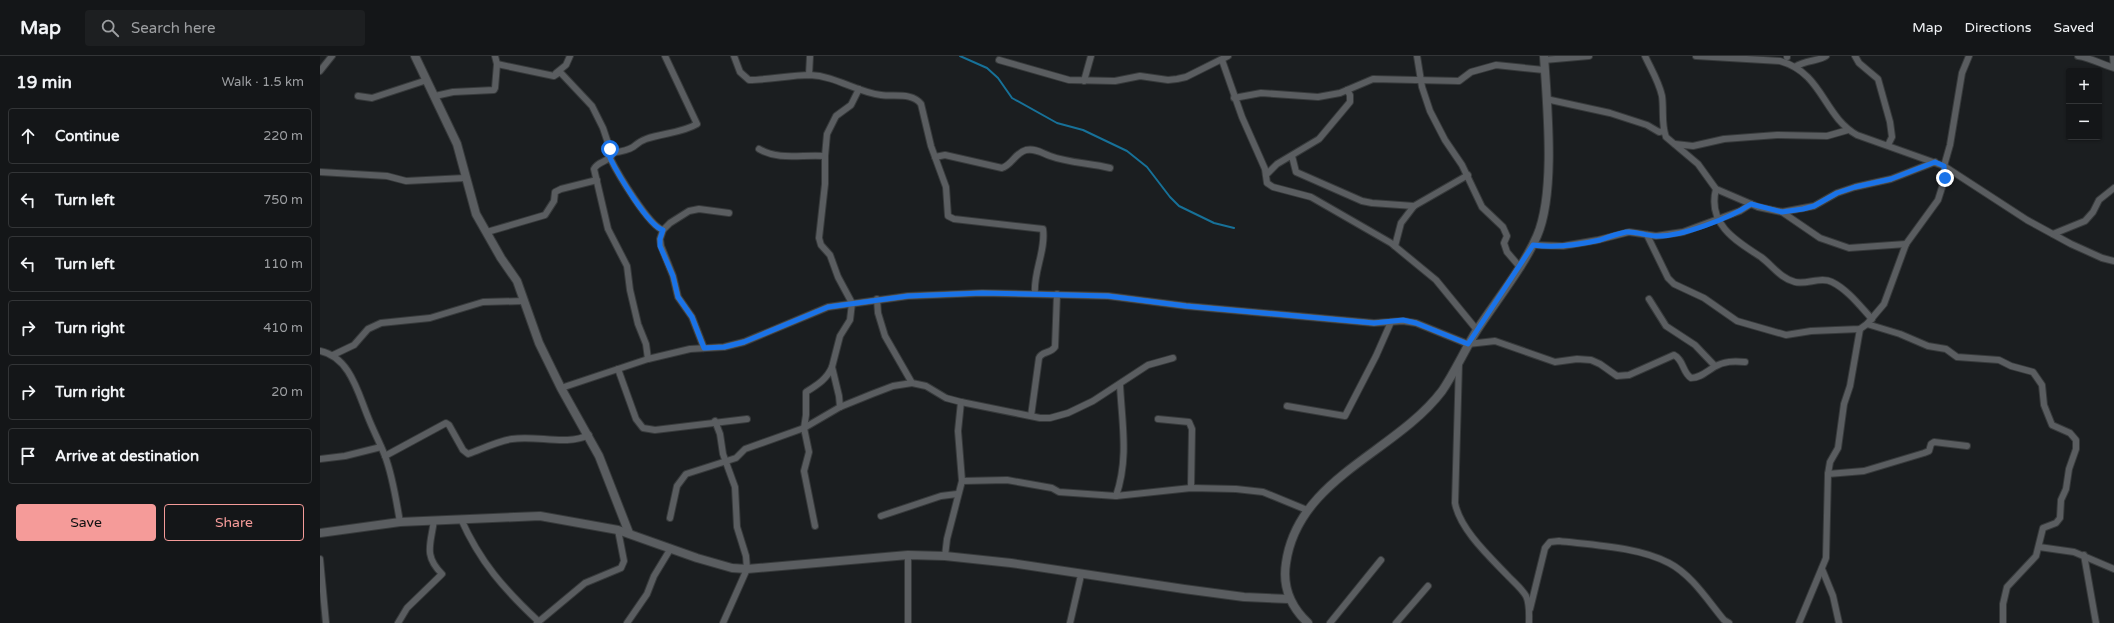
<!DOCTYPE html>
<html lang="en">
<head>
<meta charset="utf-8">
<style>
  :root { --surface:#141618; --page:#1d1f21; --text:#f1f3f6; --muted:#9d9fa2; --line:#333537; --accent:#f59b99 }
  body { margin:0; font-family:"Varela Round",sans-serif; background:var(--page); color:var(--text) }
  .controls { position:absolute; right:12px; top:12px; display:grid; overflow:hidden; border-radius:4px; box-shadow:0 1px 3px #0004 }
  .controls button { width:36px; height:36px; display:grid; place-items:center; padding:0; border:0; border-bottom:1px solid var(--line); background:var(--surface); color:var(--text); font:20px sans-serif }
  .stop { position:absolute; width:12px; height:12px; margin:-9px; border:3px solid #1a73e8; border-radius:50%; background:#fff }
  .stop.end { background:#1a73e8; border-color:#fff; box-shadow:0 1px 4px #0008 }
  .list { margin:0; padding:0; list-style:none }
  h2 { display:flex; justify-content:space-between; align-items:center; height:52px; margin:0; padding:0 16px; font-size:17px }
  h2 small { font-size:13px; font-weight:400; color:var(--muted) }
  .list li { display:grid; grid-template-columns:26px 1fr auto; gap:12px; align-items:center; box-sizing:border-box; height:56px; margin:0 8px 8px; padding:0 8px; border:1px solid var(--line); border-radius:4px }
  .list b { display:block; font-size:15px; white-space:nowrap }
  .list em { font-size:13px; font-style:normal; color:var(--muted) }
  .actions { display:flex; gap:8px; padding:12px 16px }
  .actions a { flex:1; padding:9px 0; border:1px solid var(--accent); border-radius:4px; text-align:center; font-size:14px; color:var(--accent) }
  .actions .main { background:var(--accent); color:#111 }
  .icon { flex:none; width:22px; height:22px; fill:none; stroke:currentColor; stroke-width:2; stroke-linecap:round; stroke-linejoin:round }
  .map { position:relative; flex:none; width:1794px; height:567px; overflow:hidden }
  header { display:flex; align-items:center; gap:24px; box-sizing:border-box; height:56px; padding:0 20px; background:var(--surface); border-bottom:1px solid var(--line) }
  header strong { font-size:19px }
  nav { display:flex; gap:22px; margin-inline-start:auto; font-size:14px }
  .search { width:280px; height:36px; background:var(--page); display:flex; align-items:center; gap:10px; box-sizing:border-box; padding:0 14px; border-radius:4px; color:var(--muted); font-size:15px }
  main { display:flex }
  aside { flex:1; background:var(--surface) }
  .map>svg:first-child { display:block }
</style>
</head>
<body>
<header>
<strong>Map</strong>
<div class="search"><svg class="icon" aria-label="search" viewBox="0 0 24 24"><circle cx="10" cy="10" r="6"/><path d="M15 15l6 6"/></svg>Search here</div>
<nav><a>Map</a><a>Directions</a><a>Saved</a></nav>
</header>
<main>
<aside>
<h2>19 min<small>Walk · 1.5 km</small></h2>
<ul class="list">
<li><svg class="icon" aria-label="ahead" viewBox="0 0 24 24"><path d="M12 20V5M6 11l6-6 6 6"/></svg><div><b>Continue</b></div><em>220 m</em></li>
<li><svg class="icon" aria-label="left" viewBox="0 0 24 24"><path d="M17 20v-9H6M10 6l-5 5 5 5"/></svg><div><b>Turn left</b></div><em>750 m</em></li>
<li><svg class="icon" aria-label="left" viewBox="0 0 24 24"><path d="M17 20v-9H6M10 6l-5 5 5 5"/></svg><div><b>Turn left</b></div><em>110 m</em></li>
<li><svg class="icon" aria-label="right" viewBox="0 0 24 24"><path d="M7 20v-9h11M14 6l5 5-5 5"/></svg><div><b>Turn right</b></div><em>410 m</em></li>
<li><svg class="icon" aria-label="right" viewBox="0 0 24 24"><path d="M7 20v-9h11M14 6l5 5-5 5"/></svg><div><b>Turn right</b></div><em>20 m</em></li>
<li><svg class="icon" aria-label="arrive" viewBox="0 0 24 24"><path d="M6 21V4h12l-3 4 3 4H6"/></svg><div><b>Arrive at destination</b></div></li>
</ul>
<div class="actions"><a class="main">Save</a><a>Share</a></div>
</aside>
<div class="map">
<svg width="1794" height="567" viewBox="0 0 1794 567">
  <rect width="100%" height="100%" fill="#1b1e20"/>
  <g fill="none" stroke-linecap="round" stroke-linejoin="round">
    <polyline stroke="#177198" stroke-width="2" points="640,0 667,12 678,22 692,42 737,67 763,74 807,95 827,111 850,141 859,150 894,167 914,172"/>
    <g stroke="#373a3b" stroke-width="8">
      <g id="minor">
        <path d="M414,0L420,16L429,24C449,24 470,19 490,19C516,20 536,36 561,39C574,41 592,36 601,48L611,90L626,131L628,160L634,163L723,173C726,195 713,216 715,238"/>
        <polyline points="1097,0 1102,31 1110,55 1125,84 1142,109 1162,151 1183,171 1187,180 1184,187 1187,196 1199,210"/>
        <path d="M1325,0C1331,13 1339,26 1342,40C1344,54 1341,68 1346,81L1378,108L1396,133L1438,151L1462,156L1494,150L1517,137L1535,131L1571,123L1615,106"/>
        <path d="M1376,0L1460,5C1503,17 1503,60 1537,79L1624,110L1707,164L1751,188L1782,202L1794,205"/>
        <polyline points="1467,0 1467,1"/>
        <polyline points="1535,0 1539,7 1558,23 1570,66 1572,81 1568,89"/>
        <path d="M1758,0C1771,2 1781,8 1794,12L1793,0"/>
        <polyline points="679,4 749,24 795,25 820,20 848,24 857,23 866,21 908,0"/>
        <polyline points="902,4 922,61 945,113 947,127 953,131 991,141 1071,187 1116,224 1157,274"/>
        <polyline points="1224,4 1269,0"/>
        <path d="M177,8L234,20L240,16L272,50L283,72L292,99C288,106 278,105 274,113L288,173L307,210L310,234L318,268L326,288L328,303"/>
        <path d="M1475,11C1485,4 1500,5 1506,0"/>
        <polyline points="0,15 12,0"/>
        <polyline points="236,17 246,9 250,0"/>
        <polyline points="489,19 490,0"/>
        <polyline points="764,25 771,0"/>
        <polyline points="38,40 52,42 107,24"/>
        <polyline points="115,40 133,36 174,34 175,32 177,8 175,0"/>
        <polyline points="914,42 941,37 998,41 1020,37 1053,23 1139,25 1151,16 1176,9 1224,14"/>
        <polyline points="1226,43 1290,57 1327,69 1339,76 1344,75"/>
        <polyline points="1355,88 1373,90 1404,83 1457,79 1507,80 1528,74"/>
        <path d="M439,93C459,105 483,98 505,100"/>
        <path d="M291,97C298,96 307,95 313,91C317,88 320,85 326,83C343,77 362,77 377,68L345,0"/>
        <polyline points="972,100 976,116 1042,145 1052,147 1094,150"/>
        <path d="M615,101L625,99L682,112C692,109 695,97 706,94C715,92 722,97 730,100C749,107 770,107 790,112"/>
        <path d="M290,102C298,118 329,170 343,174"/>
        <polyline points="0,116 67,120 86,125 145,122"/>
        <polyline points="946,119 957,108 999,83 1030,46 1030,39 1027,34"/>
        <path d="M1396,133C1387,168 1416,185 1441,201C1453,210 1460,222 1475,226C1487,229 1501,220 1512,226C1528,234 1540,250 1552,263"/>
        <polyline points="1462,156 1500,182 1529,192 1586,188"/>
        <polyline points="167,176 225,159 234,145 235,136 241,133 277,124"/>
        <polyline points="1733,178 1765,165 1773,156 1779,144 1794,132"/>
        <polyline points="1327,179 1348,222 1354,228 1384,242 1417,265 1466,279 1491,275 1540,273 1547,268 1564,248 1586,188 1618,144 1625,122 1624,110 1630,89 1642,17 1649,0"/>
        <polyline points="1213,189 1243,190 1278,184 1309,176 1336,180 1363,176 1420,155 1431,148"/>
        <polyline points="1075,190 1081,167 1094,150 1148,119"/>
        <polyline points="557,243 558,257 565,280 592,327 606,330 626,342 641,346 720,362 730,362 748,357 773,345 828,309 853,302"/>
        <polyline points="1329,243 1346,270 1375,289 1395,310"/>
        <polyline points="1547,268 1580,278 1608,290 1626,293 1637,301 1679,304 1691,310 1713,316 1722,329 1724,349 1732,369 1750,377 1756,384 1756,393 1749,413 1746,433 1741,444 1740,462 1736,467 1723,472 1716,500 1687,531 1683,548 1683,567"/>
        <polyline points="384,292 372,261 358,241 353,220 341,190 340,183 343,174 350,167 369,155 379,153 409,157"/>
        <path d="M0,295C30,301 38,337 48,361C53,374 60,387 65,400C73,421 76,444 80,466"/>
        <polyline points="13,299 34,289 48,273 61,267 110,262 163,246 204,245"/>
        <path d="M1139,307L1135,447C1140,474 1171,502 1189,521C1195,527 1202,533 1206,540C1210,548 1209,558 1209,567"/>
        <polyline points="298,313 316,363 323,372 335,374 427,363"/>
        <path d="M241,332L328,303L370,293L404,291L424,286L508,251L588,240L662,237L788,240L866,250L1054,267L1083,265L1096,267L1148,288L1175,285L1235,306L1257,303L1271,304L1280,308L1297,320L1309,319L1354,299C1364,304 1362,316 1371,322C1380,322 1386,316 1394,311C1404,305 1414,305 1425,306"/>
        <polyline points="967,350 1025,360 1056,300 1071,266"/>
        <polyline points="520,351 519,340 512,311 520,280 530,264 532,247 518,221 510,199 501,189 499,182 505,128 505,100 507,78 516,60 531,49 539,33"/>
        <path d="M711,360L719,302C722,295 730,298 735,291L737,238"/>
        <polyline points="838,363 869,366 872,373 871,432"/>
        <polyline points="395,365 400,378 403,398 415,431 417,471 426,500 427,513 403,567"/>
        <path d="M65,400L126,367L129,369L143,394L148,398C162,393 178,385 192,383C217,379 246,390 269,379"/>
        <polyline points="0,403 25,400 61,391"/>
        <polyline points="1508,418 1544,415 1604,397 1609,395 1611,388 1614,386 1647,390"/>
        <polyline points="642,425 687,424 732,432 739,436 796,440 871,432 916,433 943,436 987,454"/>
        <path d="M796,440C809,402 802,368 800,329"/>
        <polyline points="561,460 621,440 637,438"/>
        <polyline points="350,462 357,430 366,418 416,402 425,393 484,372 520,351 552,338 573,330 592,327"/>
        <path d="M141,463C160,506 184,533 218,565"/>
        <path d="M495,470L484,415L489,396L484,372L486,359V336C497,329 507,323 512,311"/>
        <polyline points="1719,491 1754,496 1794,513"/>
        <polyline points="1764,499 1776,567"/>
        <polyline points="625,500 627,483 642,425 638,375 641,346"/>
        <polyline points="0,503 6,567"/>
        <polyline points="1502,513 1513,540 1519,567"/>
        <path d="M1210,553L1225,492L1230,486L1239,485C1273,489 1319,491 1349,507C1372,519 1388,545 1404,564L1409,567"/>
        <path d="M78,567L87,552L122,518C103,499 111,488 114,464"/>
        <polyline points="217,567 265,527 301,512 304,505 298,474"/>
        <polyline points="307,567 327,538 334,520 351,492"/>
        <polyline points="588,567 588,499"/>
        <polyline points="750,567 761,519"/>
        <polyline points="1010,567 1061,504"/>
        <polyline points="1076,567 1108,530"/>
        <polyline points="1479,567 1506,502 1508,418 1510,406 1518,392 1524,348 1530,330 1540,273"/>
      </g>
    </g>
    <g stroke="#373a3b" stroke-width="10">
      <g id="tertiary">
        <polyline points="95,0 137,88 156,158 181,202 197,225 219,287 241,332 279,400 309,477"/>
        <polyline points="0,477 80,466 220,460 298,474 377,502 412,512 427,513 588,499 625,500 691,507 864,533 924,541 969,543"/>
        <path d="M988,567C971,551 962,532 966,507C978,422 1075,397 1122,335C1135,316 1145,293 1157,274C1176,245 1204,210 1217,180C1236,136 1227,49 1224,0"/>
      </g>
    </g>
    <use href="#minor" stroke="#5a5d60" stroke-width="6"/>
    <use href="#tertiary" stroke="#5a5d60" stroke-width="8"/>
  </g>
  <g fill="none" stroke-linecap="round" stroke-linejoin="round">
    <path stroke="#1a73e8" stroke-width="5" d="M290,93L292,99L290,102C298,118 328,170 343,174L340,183V190L353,220L358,241L372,261L384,292L404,291L424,286L508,251L588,240L662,237L788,240L866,250L1054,267L1083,264L1096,267L1148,288L1213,189C1235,192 1258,189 1280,184C1288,181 1297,178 1306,176C1316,175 1326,180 1336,180C1361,181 1410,162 1431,148L1462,156L1483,153L1494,150L1517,137L1535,131L1571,123L1615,106L1624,110L1625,122"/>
  </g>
</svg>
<div class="controls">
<button>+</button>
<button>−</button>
</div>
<div class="stop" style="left:290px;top:93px"></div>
<div class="stop end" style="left:1625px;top:122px"></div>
</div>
</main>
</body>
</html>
